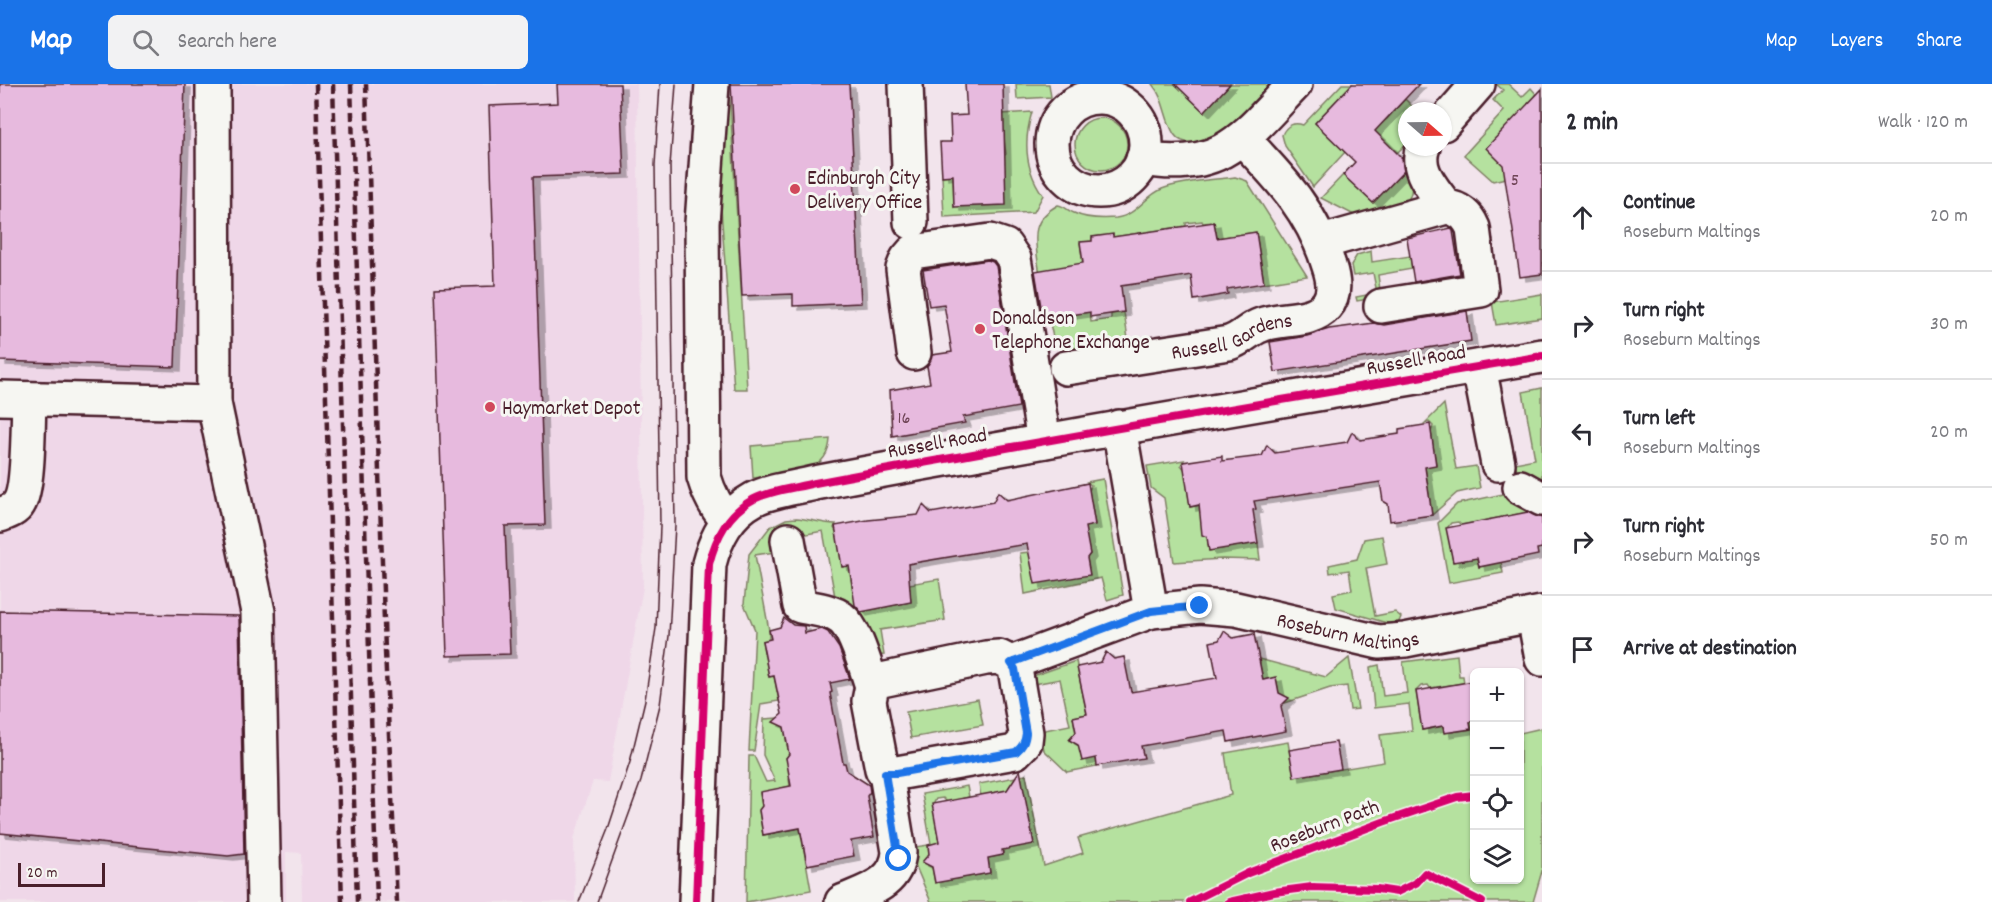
<!DOCTYPE html>
<html lang="en">
<head>
<meta charset="utf-8">
<style>
  :root { --surface:#fff; --page:#f2f2f3; --text:#2b2b33; --muted:#7c7c81; --line:#e1e1e2; --accent:#1a73e8 }
  body { margin:0; font-family:Dekko,sans-serif; background:var(--page); color:var(--text) }
  .controls { position:absolute; right:18px; bottom:18px; display:grid; overflow:hidden; border-radius:9px; box-shadow:0 2px 4px #0004 }
  .controls button { width:54px; height:54px; display:grid; place-items:center; padding:0; border:0; border-bottom:2px solid var(--line); background:var(--surface); color:var(--text); font:30px sans-serif }
  .compass { position:absolute; left:1398px; top:18px; width:54px; height:54px; border-radius:50%; background:var(--surface); box-shadow:0 2px 4px #0004; rotate:110deg }
  .scale { position:absolute; left:18px; bottom:15px; width:87px; box-sizing:border-box; padding-left:6px; border:3px solid #4a1f2b; border-top:0; font-size:16px; line-height:21px; white-space:nowrap; color:#4a1f2b; -webkit-text-stroke:4px #f6f6f2; paint-order:stroke }
  .stop { position:absolute; width:18px; height:18px; margin:-14px; border:4px solid #1a73e8; border-radius:50%; background:#fff }
  .stop.end { background:#1a73e8; border-color:#fff; box-shadow:0 2px 6px #0008 }
  .list { margin:0; padding:0; list-style:none }
  h2 { display:flex; justify-content:space-between; align-items:center; height:78px; margin:0; padding:0 24px; font-size:26px }
  h2 small { font-size:20px; font-weight:400; color:var(--muted) }
  .list li { display:grid; grid-template-columns:39px 1fr auto; gap:18px; align-items:center; box-sizing:border-box; height:108px; padding:0 24px; border-top:2px solid var(--line) }
  .list b { display:block; font-size:22px; white-space:nowrap }
  .list p { margin:0; font-size:20px; white-space:nowrap; color:var(--muted) }
  .list em { font-size:20px; font-style:normal; color:var(--muted) }
  .icon { flex:none; width:33px; height:33px; fill:none; stroke:currentColor; stroke-width:2; stroke-linecap:round; stroke-linejoin:round }
  .map { position:relative; flex:none; width:1542px; height:818px; overflow:hidden }
  header { display:flex; align-items:center; gap:36px; box-sizing:border-box; height:84px; padding:0 30px; background:var(--accent); color:#fff }
  header strong { font-size:28px }
  nav { display:flex; gap:33px; margin-inline-start:auto; font-size:21px }
  .search { width:420px; height:54px; background:var(--page); display:flex; align-items:center; gap:15px; box-sizing:border-box; padding:0 21px; border-radius:9px; color:var(--muted); font-size:22px }
  main { display:flex }
  aside { flex:1; background:var(--surface) }
  .map>svg:first-child { display:block }
</style>
</head>
<body>
<header>
<strong>Map</strong>
<div class="search"><svg class="icon" aria-label="search" viewBox="0 0 24 24"><circle cx="10" cy="10" r="6"/><path d="M15 15l6 6"/></svg>Search here</div>
<nav><a>Map</a><a>Layers</a><a>Share</a></nav>
</header>
<main>
<div class="map">
<svg width="1542" height="818" viewBox="0 0 1542 818">
  <defs>
    <filter id="shadow"><feDropShadow dx="6" dy="4" stdDeviation="0" flood-color="#0004"/></filter>
  </defs>
  <rect width="100%" height="100%" fill="#f2e4ec"/>
  <filter id="ink" filterUnits="userSpaceOnUse"><feTurbulence type="fractalNoise" baseFrequency=".0167" numOctaves="2"/><feDisplacementMap in="SourceGraphic" scale="12" xChannelSelector="R" yChannelSelector="G"/><feConvolveMatrix kernelMatrix="1 2 1 2 8 2 1 2 1" color-interpolation-filters="sRGB"/></filter>
  <g filter="url(#ink)">
    <polygon fill="#efd7e8" points="0,0 637,0 643,503 608,698 593,697 574,755 575,817 573,818 302,818 301,769 286,768 286,818 0,818"/>
    <g fill="#b5e19f" stroke="#808065" stroke-width="1.5">
      <polygon points="712,0 729,0 747,305 734,305"/>
      <polygon points="1016,0 1049,0 1051,13 1017,15"/>
      <path d="M1152,0H1175L1204,28L1230,0H1270C1255,15 1242,34 1225,48C1214,57 1184,66 1174,50C1164,34 1165,15 1152,0Z"/>
      <path d="M1342,0H1352L1315,39L1345,68L1313,103L1285,62L1282,51C1286,41 1294,38 1303,41Z"/>
      <polygon points="1496,0 1508,0 1522,13 1531,4 1537,11 1514,92 1493,97 1464,71 1504,27 1493,16 1503,6"/>
      <polygon points="1405,15 1415,25 1407,27 1407,34 1404,37 1407,39 1407,59 1397,69 1380,53 1363,52 1387,35"/>
      <path d="M1032,28C1023,58 1025,86 1043,111L1034,128L944,133L942,92L953,91L954,123L1006,70L1001,30Z"/>
      <circle cx="1101" cy="60" r="26"/>
      <path d="M1410,81C1412,96 1415,108 1405,121L1356,132L1321,114L1343,91L1373,119Z"/>
      <path d="M1235,93L1247,97L1307,192L1264,199L1256,148L1217,154L1214,138L1203,139L1202,137L1186,139V142L1113,153V151L1092,153V157L1080,159L1083,179L1052,233L1090,228L1091,238L1111,235V230L1124,228L1128,255L1067,267L1054,259C1050,235 1031,163 1037,144C1040,133 1049,126 1058,121C1065,122 1068,127 1074,129C1086,135 1103,135 1116,134C1136,132 1145,112 1162,105C1183,97 1213,96 1235,93Z"/>
      <polygon points="1371,167 1372,178 1410,172 1412,185 1378,191 1381,213 1357,217 1356,213 1377,209 1373,189 1353,192 1351,181 1357,171"/>
      <polygon points="1542,210 1542,234 1496,241 1492,218"/>
      <polygon points="1542,304 1542,410 1519,398 1515,379 1535,375 1523,308"/>
      <polygon points="1444,320 1456,385 1476,382 1480,404 1457,409 1432,431 1425,383 1436,380 1431,348 1433,342 1429,338 1425,339"/>
      <path d="M830,355C828,394 782,390 753,394L751,362Z"/>
      <polygon points="1184,376 1181,381 1185,386 1190,423 1203,421 1209,467 1258,459 1260,476 1222,475 1174,478 1164,414 1151,404 1147,382"/>
      <polygon points="1103,395 1123,511 1107,516 1101,494 1025,510 1020,469 1030,468 1089,490 1087,473 1090,470 1081,443 1095,440 1089,407 1091,401 1087,398"/>
      <polygon points="1521,406 1534,427 1461,441 1458,438 1451,439 1447,444 1453,478 1477,474 1501,478 1503,489 1449,499 1438,439 1457,420"/>
      <path d="M796,434C811,435 822,440 836,440L834,444L837,449L842,483L854,481L855,498L852,502L853,509L857,512L860,528L911,518L909,500L939,495L945,536L880,546L884,571L874,572L835,513L823,447L801,451L775,468L755,471L769,546V555L762,557L769,592H774L779,617L761,620L754,667H749L755,546L744,520L749,470L770,443L786,435Z"/>
      <polygon points="1382,452 1387,480 1366,484 1375,532 1395,528 1401,533 1397,542 1336,524 1333,510 1352,506 1349,486 1330,489 1329,481 1357,475 1364,455"/>
      <polygon points="1457,571 1459,592 1463,592 1464,599 1430,604 1428,601 1421,602 1416,607 1422,646 1443,642 1445,649 1471,645 1470,638 1474,637 1474,796 1520,796 1520,649 1542,644 1542,787 1533,818 931,818 908,764 928,761 929,770 926,774 928,781 932,783 935,799 990,789 988,774 1003,771 1010,701 1008,706 981,713 979,700 1026,691 1044,782 1083,769 1078,754 1231,711 1225,669 1288,658 1294,693 1384,678 1380,651 1412,647 1409,620 1374,624 1370,583 1379,581 1383,612 1407,609 1403,578"/>
      <polygon points="1349,574 1358,625 1350,626 1347,602 1330,604 1285,619 1283,612 1279,610 1276,594 1263,596 1259,575 1326,593"/>
      <polygon points="1076,577 1087,630 1073,633 1078,661 1096,674 1097,682 1067,688 1044,666 1040,647 1070,641 1060,595 1034,600 1033,592"/>
      <polygon points="978,615 983,641 911,654 906,628"/>
      <polygon points="778,634 780,641 784,643 789,671 786,674 793,694 789,695 790,702 760,709 762,723 759,727 763,751 800,744 811,806 746,818 749,672 754,672 766,698 775,697 763,671 764,635"/>
      <polygon points="967,702 969,713 947,718 943,714 936,715 934,719 939,759 931,760 922,710"/>
    </g>
    <g fill="#e7bade" stroke="#4a1f2b" stroke-width="1.5" filter="url(#shadow)">
      <polygon points="0,0 185,0 175,283 0,277"/>
      <polygon points="557,0 620,0 624,90 533,93 545,441 505,442 510,570 447,572 435,204 495,202 489,22 558,19"/>
      <polygon points="731,0 849,0 861,219 793,222 793,210 742,212"/>
      <polygon points="965,0 1003,0 1006,121 954,123 953,91 942,92 940,58 951,58 950,32 967,31"/>
      <polygon points="1175,0 1230,0 1204,28"/>
      <polygon points="1352,0 1419,0 1375,47 1402,74 1404,87 1373,119 1343,91 1355,78 1315,39"/>
      <polygon points="1542,5 1542,190 1520,193 1503,81 1486,64"/>
      <polygon points="1214,138 1217,154 1256,148 1264,199 1227,205 1228,210 1194,216 1191,191 1155,197 1121,202 1124,228 1090,233 1090,228 1043,235 1035,187 1083,179 1080,158 1092,157 1092,153 1113,150 1113,153"/>
      <polygon points="1451,144 1453,147 1460,190 1414,198 1407,154"/>
      <polygon points="988,176 993,178 996,182 1019,323 963,333 965,339 892,352 890,306 930,299 927,282 932,271 952,268 944,220 929,222 923,186"/>
      <polygon points="1467,227 1471,257 1275,288 1270,258 1307,252 1329,245 1374,239 1384,241"/>
      <polygon points="1430,340 1436,381 1425,383 1432,431 1390,437 1388,420 1383,417 1380,398 1254,417 1256,425 1253,426 1258,459 1209,467 1207,453 1202,451 1199,421 1190,423 1183,378 1222,372 1222,377 1262,372 1267,361 1275,369 1347,358 1352,348 1360,356 1399,350 1399,345"/>
      <polygon points="1088,399 1095,441 1085,443 1090,470 1087,474 1090,491 1035,500 1027,460 908,480 911,518 861,528 855,521 849,482 842,483 835,442 868,436 918,431 923,421 931,429 993,418 998,408 1007,416"/>
      <polygon points="1528,428 1542,434 1542,464 1537,465 1538,471 1479,483 1477,474 1453,478 1446,444"/>
      <polygon points="0,527 239,532 244,770 228,772 0,749"/>
      <polygon points="784,534 793,541 804,542 805,549 822,545 828,548 839,564 850,595 830,599 832,608 830,609 843,679 845,679 847,687 869,701 870,708 867,712 874,753 851,757 854,772 807,781 800,744 763,751 759,726 762,722 760,708 791,702 786,674 789,670 784,643 773,638 782,630 774,592 769,593 762,557 771,555 769,546 780,543"/>
      <polygon points="1224,547 1233,554 1254,550 1263,596 1276,593 1279,609 1289,614 1281,622 1286,647 1228,658 1226,647 1141,662 1144,674 1097,682 1096,674 1082,677 1078,661 1069,656 1076,648 1073,633 1087,630 1077,583 1101,578 1106,568 1114,575 1124,573 1131,608 1217,594 1210,558 1219,556"/>
      <polygon points="1474,597 1474,637 1470,638 1471,645 1444,649 1443,642 1422,646 1416,607"/>
      <polygon points="1336,658 1341,685 1294,693 1289,666"/>
      <polygon points="1020,686 1034,760 1002,766 1003,771 988,774 990,789 935,799 932,783 922,778 929,770 928,761 939,758 932,720 1007,706"/>
    </g>
    <g fill="none" stroke-linecap="round" stroke-linejoin="round">
      <g stroke="#4a1f2b" stroke-width="38">
        <g id="minor">
          <polyline points="213,0 214,319"/>
          <path d="M712,0L702,139L704,393C709,410 716,424 728,437"/>
          <polyline points="906,0 911,138"/>
          <circle cx="1099" cy="60" r="47"/>
          <polyline points="1443,40 1478,0"/>
          <path d="M1143,75C1223,89 1245,52 1295,0"/>
          <polyline points="1322,158 1446,123"/>
          <path d="M1381,222L1481,206L1473,144C1468,132 1459,124 1446,123C1434,105 1414,86 1423,63"/>
          <polyline points="914,269 903,185 907,175 913,168 990,157 1005,162 1014,175 1044,357"/>
          <polyline points="1479,283 1498,380"/>
          <path id="s1" d="M1066,284L1229,259C1242,255 1249,245 1261,241C1282,233 1310,239 1326,222C1336,211 1333,194 1329,182C1313,128 1281,95 1243,55"/>
          <polyline points="0,314 214,319 258,528 264,818"/>
          <polyline points="1520,403 1542,415"/>
          <path d="M0,431C8,428 15,426 19,419C29,404 28,335 29,315"/>
          <path d="M788,456L800,522C813,525 831,526 841,534C856,545 866,585 872,602"/>
          <path id="s2" d="M1151,527L1200,522L1236,525L1379,558L1405,556L1542,529"/>
          <polyline points="1534,532 1542,575"/>
          <polyline points="1011,579 1015,585 1026,649 1025,658 1015,668 897,689 886,689 882,685 869,617 872,602 877,597 986,574 999,573 1011,579 1151,527 1119,343"/>
          <path d="M696,818L709,480C716,453 728,429 754,415C772,406 795,404 815,399C862,390 910,381 957,373C1152,337 1347,305 1542,272"/>
          <path d="M842,818C867,807 897,800 899,768L886,689"/>
        </g>
      </g>
      <use href="#minor" stroke="#f6f6f2" stroke-width="33"/>
      <g stroke="#4a1f2b" stroke-width="1.5">
        <polyline points="579,818 608,745 630,678 645,616 656,544 660,442 655,81 660,0"/>
        <polyline points="597,818 641,697 660,621 669,552 675,441 670,82 676,0"/>
      </g>
      <g stroke="#4a1f2b" stroke-width="4.5" stroke-dasharray="9 4.5" stroke-linecap="butt">
        <polyline points="316,0 342,818"/>
        <polyline points="333,0 357,818"/>
        <polyline points="351,0 377,818"/>
        <polyline points="366,0 385,567 397,818"/>
      </g>
      <g stroke="#f6f6f2" stroke-width="11">
        <g id="cycleway">
          <path d="M696,818L709,480C716,453 728,429 754,415C772,406 795,404 815,399C862,390 910,381 957,373C1152,337 1347,305 1542,272"/>
          <polyline points="1190,818 1248,789 1383,738 1457,713 1474,711"/>
          <polyline points="1229,818 1274,808 1312,803 1377,805 1397,808 1416,799 1425,789 1482,818"/>
        </g>
      </g>
      <use href="#cycleway" stroke="#d6006c" stroke-width="8"/>
    </g>
  </g>
  <g fill="none" stroke-linecap="round" stroke-linejoin="round" filter="url(#ink)">
    <path stroke="#1a73e8" stroke-width="8" d="M899,775L885,689H897L1016,668C1023,662 1025,658 1026,649L1015,585L1011,579L1151,527L1200,522"/>
  </g>
  <g fill="#d1495b" stroke="#f6f6f2" stroke-width="2">
    <circle cx="795" cy="105" r="6"/>
    <circle cx="980" cy="245" r="6"/>
    <circle cx="490" cy="323" r="6"/>
  </g>
  <g text-anchor="middle" stroke-width="6" stroke-linejoin="round" paint-order="stroke">
    <g font-size="18" fill="#714658">
      <text x="1515" y="101">5</text>
      <text x="904" y="339">16</text>
    </g>
    <g font-size="21" fill="#4a1f2b" stroke="#f6f6f2" text-anchor="start">
      <text x="807" y="100">Edinburgh City<tspan x="807" dy="24">Delivery Office</tspan></text>
      <text x="992" y="240">Donaldson<tspan x="992" dy="24">Telephone Exchange</tspan></text>
      <text x="502" y="330">Haymarket Depot</text>
    </g>
    <g font-size="21" fill="#4a1f2b" stroke="#f6f6f2">
      <text dy="7" stroke="none"><textPath href="#s1" startOffset="170">Russell Gardens</textPath></text>
      <text transform="translate(1416 275) rotate(-10)" y="7">Russell Road</text>
      <text transform="translate(937 358) rotate(-10)" y="7">Russell Road</text>
      <text dy="7" stroke="none"><textPath href="#s2" startOffset="200">Roseburn Maltings</textPath></text>
      <text transform="translate(1324 741) rotate(-21)" y="7">Roseburn Path</text>
    </g>
  </g>
</svg>
<div class="controls">
<button>+</button>
<button>−</button>
<button><svg class="icon" aria-label="locate" viewBox="0 0 24 24"><circle cx="12" cy="12" r="6"/><path d="M12 2v4M12 18v4M2 12h4M18 12h4"/></svg></button>
<button><svg class="icon" aria-label="layers" viewBox="0 0 24 24"><path d="M12 4l9 5-9 5-9-5zM3 14l9 5 9-5"/></svg></button>
</div>
<svg class="compass" viewBox="-18 -18 36 36"><path d="M0-13l5 13h-10z" fill="#e53935"/><path d="M0 13l5-13h-10z" fill="#7c7c81"/></svg>
<div class="scale">20 m</div>
<div class="stop" style="left:899px;top:775px"></div>
<div class="stop end" style="left:1200px;top:522px"></div>
</div>
<aside>
<h2>2 min<small>Walk · 120 m</small></h2>
<ul class="list">
<li><svg class="icon" aria-label="ahead" viewBox="0 0 24 24"><path d="M12 20V5M6 11l6-6 6 6"/></svg><div><b>Continue</b><p>Roseburn Maltings</p></div><em>20 m</em></li>
<li><svg class="icon" aria-label="right" viewBox="0 0 24 24"><path d="M7 20v-9h11M14 6l5 5-5 5"/></svg><div><b>Turn right</b><p>Roseburn Maltings</p></div><em>30 m</em></li>
<li><svg class="icon" aria-label="left" viewBox="0 0 24 24"><path d="M17 20v-9H6M10 6l-5 5 5 5"/></svg><div><b>Turn left</b><p>Roseburn Maltings</p></div><em>20 m</em></li>
<li><svg class="icon" aria-label="right" viewBox="0 0 24 24"><path d="M7 20v-9h11M14 6l5 5-5 5"/></svg><div><b>Turn right</b><p>Roseburn Maltings</p></div><em>50 m</em></li>
<li><svg class="icon" aria-label="arrive" viewBox="0 0 24 24"><path d="M6 21V4h12l-3 4 3 4H6"/></svg><div><b>Arrive at destination</b></div></li>
</ul>
</aside>
</main>
</body>
</html>
